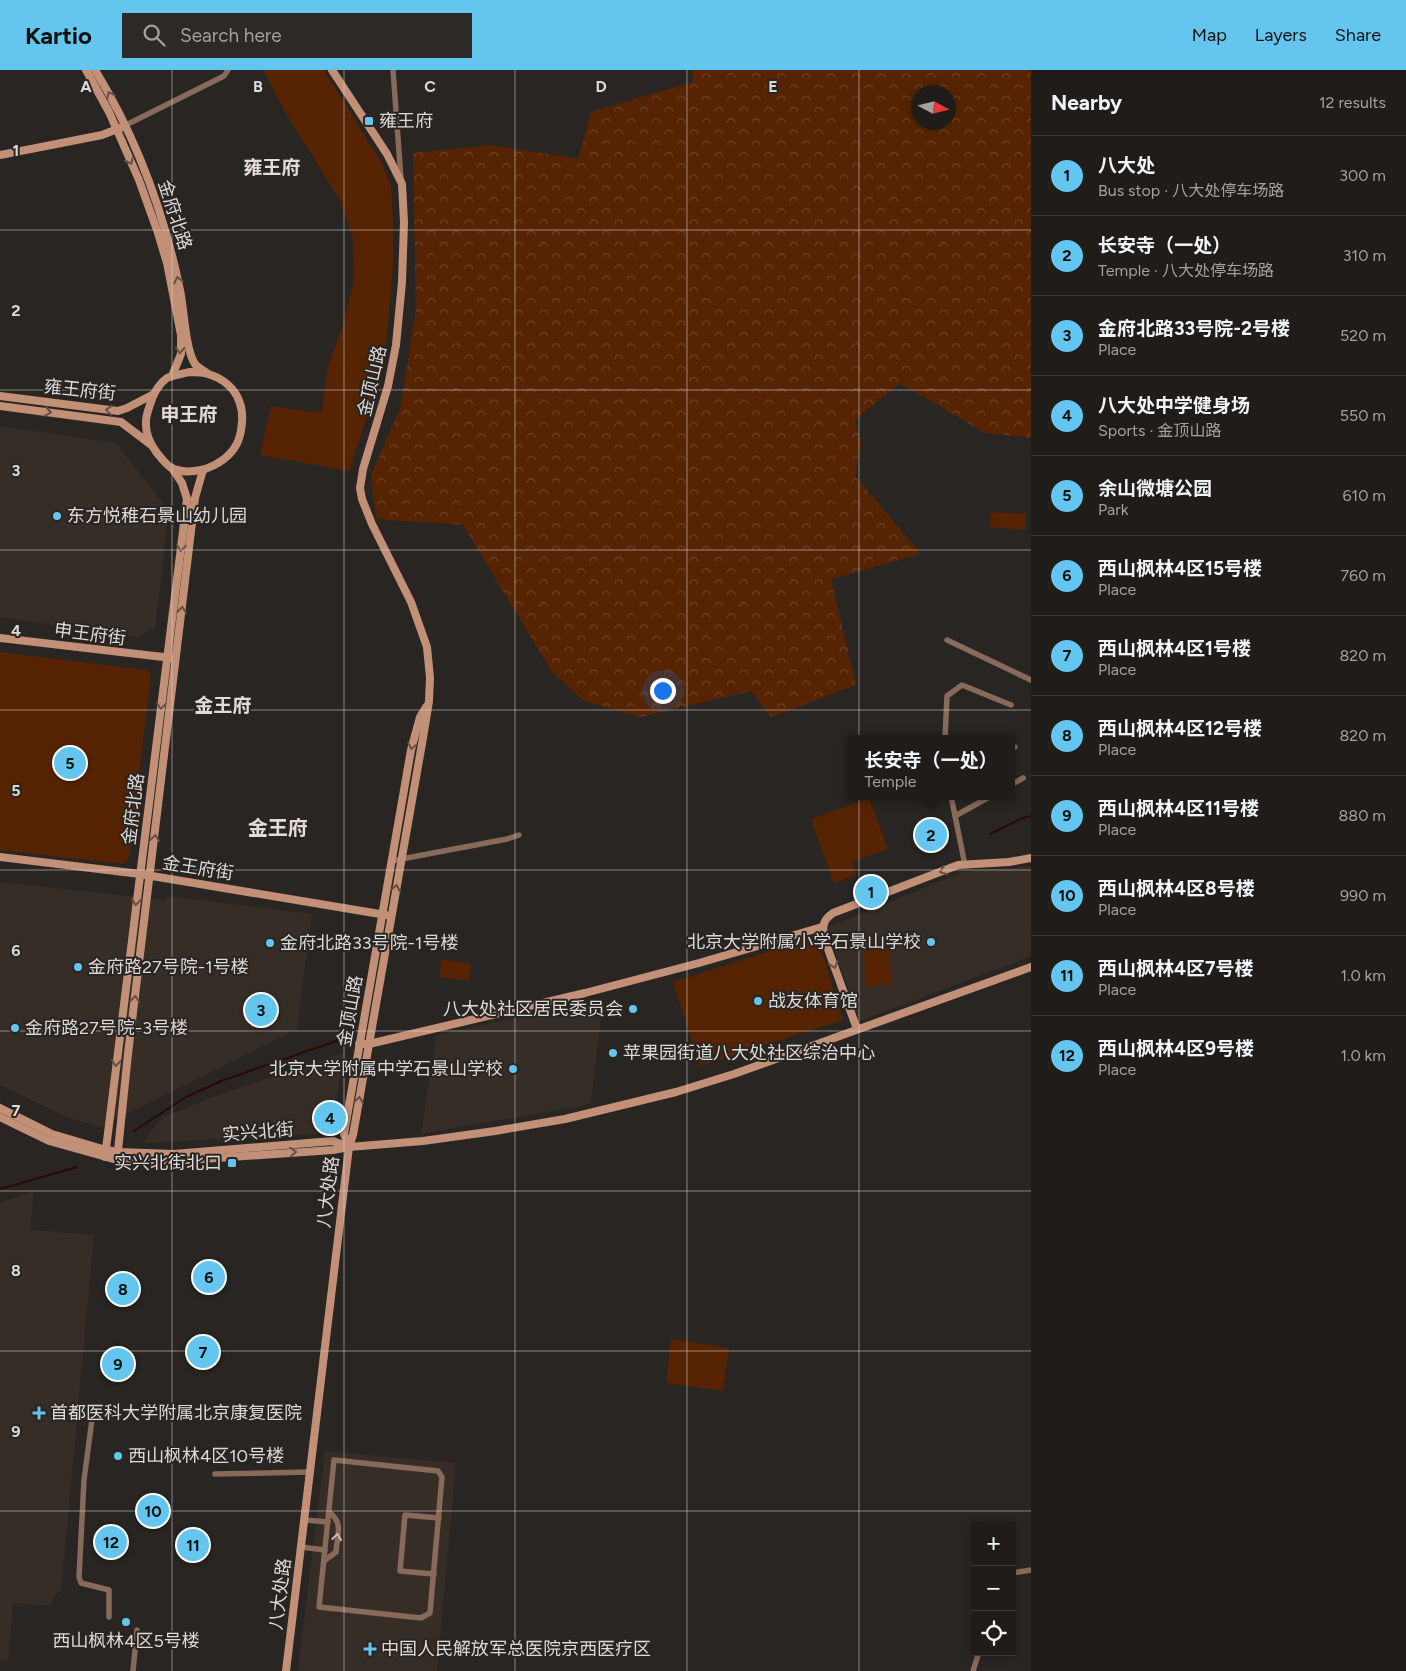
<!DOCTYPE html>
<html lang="en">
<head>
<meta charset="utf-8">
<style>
  :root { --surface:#1f1c1a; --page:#2c2927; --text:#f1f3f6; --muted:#a1a1a2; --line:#3c3a39; --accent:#64c5ee }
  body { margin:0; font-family:Figtree,"Noto Sans SC",sans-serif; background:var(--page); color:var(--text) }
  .controls { position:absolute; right:15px; bottom:15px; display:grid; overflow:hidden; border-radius:0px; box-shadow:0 2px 8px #0003 }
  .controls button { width:45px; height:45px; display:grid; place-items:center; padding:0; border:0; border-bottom:1px solid var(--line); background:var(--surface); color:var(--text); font:25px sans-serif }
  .compass { position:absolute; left:911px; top:15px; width:45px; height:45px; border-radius:50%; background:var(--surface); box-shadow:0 2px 8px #0003; rotate:97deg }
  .you { position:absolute; left:662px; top:620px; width:18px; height:18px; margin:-12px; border:4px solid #fff; border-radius:50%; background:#1a73e8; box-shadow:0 0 0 8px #1a73e833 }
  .badge { display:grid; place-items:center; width:32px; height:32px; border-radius:50%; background:var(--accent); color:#111; font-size:16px; font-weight:700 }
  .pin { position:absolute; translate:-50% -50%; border:2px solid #fff; box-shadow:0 1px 5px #0006 }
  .popup { position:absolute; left:847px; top:665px; width:168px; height:65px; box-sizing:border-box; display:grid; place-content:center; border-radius:0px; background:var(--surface); filter:drop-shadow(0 1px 4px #0005); font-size:16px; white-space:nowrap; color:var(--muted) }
  .popup b { font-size:19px; color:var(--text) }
  .popup::after { content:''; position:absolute; left:50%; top:100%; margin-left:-10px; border:10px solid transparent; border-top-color:var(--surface) }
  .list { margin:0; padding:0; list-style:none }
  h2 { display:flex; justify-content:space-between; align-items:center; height:65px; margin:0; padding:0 20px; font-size:21px }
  h2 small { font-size:16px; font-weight:400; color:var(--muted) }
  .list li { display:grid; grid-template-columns:32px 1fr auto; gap:15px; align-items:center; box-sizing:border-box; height:80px; padding:0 20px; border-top:1px solid var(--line) }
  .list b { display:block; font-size:19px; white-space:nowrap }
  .list p { margin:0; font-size:16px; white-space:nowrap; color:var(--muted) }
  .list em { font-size:16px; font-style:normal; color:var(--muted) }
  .icon { flex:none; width:28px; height:28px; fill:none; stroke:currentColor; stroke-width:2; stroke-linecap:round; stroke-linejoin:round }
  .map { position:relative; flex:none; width:1031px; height:1601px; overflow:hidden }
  header { display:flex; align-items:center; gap:30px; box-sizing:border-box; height:70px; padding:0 25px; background:var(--accent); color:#111 }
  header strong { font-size:24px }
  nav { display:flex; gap:28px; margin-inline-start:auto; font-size:18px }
  .search { width:350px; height:45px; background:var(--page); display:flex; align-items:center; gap:12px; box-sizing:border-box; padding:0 18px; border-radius:0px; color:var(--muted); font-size:19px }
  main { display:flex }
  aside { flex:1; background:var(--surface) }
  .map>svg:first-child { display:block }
</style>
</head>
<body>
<header>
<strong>Kartio</strong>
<div class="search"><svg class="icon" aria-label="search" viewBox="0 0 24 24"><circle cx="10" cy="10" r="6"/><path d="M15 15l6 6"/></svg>Search here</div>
<nav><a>Map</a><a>Layers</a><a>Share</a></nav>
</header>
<main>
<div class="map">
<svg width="1031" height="1601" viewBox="0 0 1031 1601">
  <defs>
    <pattern id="forest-crowns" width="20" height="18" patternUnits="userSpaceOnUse" patternTransform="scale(1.25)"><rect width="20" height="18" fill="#562403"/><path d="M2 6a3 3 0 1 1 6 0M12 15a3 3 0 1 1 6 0" fill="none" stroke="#6e4327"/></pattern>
  </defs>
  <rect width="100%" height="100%" fill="#292522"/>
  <g fill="#372d27">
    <polygon points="0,356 116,373 169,441 155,558 138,567 0,547"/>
    <polygon points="1031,796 1031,886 860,951 826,858 963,802"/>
    <polygon points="0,812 166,830 167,826 312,844 297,959 100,1057 69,1048 0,1015"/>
    <polygon points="603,929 591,1034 421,1064 436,965"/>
    <polygon points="343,983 332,1063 142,1073 162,1048 212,1027"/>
    <polygon points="33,1121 31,1160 94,1165 61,1521 56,1524 49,1536 13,1533 8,1590 0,1589 0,1133"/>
    <polygon points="325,1381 456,1393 437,1601 298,1601"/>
  </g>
  <g fill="#562403">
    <polygon points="263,0 324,0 381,92 391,116 393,146 393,197 384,294 349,401 260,385 271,336 321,343 328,296 343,254 354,211 353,168 341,132 284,40"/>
    <polygon points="991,442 1026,444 1025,460 990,457"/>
    <polygon points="0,582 147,600 151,606 129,788 122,794 0,780"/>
    <polygon points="869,728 888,779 852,792 856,805 834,813 811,749"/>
    <polygon points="817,866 843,950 700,996 673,912"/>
    <polygon points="888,875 892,914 866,916 863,877"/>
    <polygon points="442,889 471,894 469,911 439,907"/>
    <polygon points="337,1033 332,1063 326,1064 326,1034"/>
    <polygon points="671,1269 729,1278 723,1321 666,1313"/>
  </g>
  <path fill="url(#forest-crowns)" fill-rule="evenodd" d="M692,0H1031V368L985,363L900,313L855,350L861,373L855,406L921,484L831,509L856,615L771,647L751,621L640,647L584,631L552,602L463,455L376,449L371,405L400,339L416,240L413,83L492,75L578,89L591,42L693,12ZM918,22H948V52H918Z"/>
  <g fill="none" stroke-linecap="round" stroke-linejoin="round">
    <g stroke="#2a0a00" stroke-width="2">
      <polyline points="990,764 1023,748 1031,746"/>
      <polyline points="134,1061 186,1027 221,1011 342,969"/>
      <polyline points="0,1119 77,1097"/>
    </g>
    <g stroke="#886a5a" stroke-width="5.5">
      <polyline points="393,0 401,109"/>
      <polyline points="124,56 224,6 228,0"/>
      <polyline points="947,570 1031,610"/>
      <polyline points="945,669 947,626 962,615 1011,635"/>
      <polyline points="1011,679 1015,677"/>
      <polyline points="1011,715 1023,708"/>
      <polyline points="951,726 965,795"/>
      <polyline points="955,746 991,726"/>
      <polyline points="391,791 507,769 519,765"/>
      <polyline points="93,1342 84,1410 79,1507 81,1513 109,1520 109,1547"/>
      <polygon points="334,1390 438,1401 442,1407 430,1543 421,1548 319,1537"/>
      <polyline points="215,1404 310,1402"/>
      <polyline points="305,1450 328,1452"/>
      <polyline points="301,1477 325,1480"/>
      <path d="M324,1491L336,1482C337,1466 344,1453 329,1442"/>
      <polyline points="1012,1503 1031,1500"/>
      <polyline points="434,1504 400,1501 405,1445 439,1448"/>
      <polyline points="133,1601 137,1560"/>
      <polyline points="973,1601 979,1582"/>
    </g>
    <g stroke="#c19077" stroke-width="8">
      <polyline points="86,0 109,42 139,110 158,163 167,193 181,265 181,284 172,306"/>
      <path d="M95,0C136,67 164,143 180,220C184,238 185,279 195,294C198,298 204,301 207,303"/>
      <polyline points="0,85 102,65 120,58"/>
      <path d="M189,302C195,302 203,302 208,304C235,312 246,334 241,360C239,375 230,386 218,393C206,401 183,405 170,397C165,393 161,388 157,383C151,375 146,366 146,355C145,346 149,338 152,329C154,322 161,312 167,308C173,305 183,304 189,302Z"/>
      <polyline points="0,326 118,341 127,338 154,324"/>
      <polyline points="0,336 121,352 150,374"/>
      <polyline points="0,568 172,588"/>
      <polyline points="0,787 140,804 386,845"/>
      <path d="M857,959L824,868C822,856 823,850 833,843L958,795L1009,792L1031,788"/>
      <polyline points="359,974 369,974 585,923 699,893 822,857"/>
      <polyline points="0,1038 52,1064 106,1080 118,1082 174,1084 333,1071 348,1077"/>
      <polyline points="0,1047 49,1071 117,1090 174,1091 333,1080 349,1077 423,1071 495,1061 565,1049 676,1022 734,1004 1031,897"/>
      <polyline points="349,1077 344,1064 411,680 420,647 426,637"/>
      <polyline points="105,1087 187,429 182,413 172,398"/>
      <polyline points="117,1090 128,984 195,428 203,400"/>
      <polyline points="286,1601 349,1077 353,1065 423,668 429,631 430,608 427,577 411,532 372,454 362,429 360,418 363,399 388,316 396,275 402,212 404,152 402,114 387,84 332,0"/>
    </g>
  </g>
  <defs><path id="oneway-chevron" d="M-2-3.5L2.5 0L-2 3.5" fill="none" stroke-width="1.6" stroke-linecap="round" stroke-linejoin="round" transform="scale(1.25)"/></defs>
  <g stroke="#665044">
    <use href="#oneway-chevron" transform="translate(110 25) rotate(-116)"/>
    <use href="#oneway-chevron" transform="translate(130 91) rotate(66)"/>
    <use href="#oneway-chevron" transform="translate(178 210) rotate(-103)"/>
    <use href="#oneway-chevron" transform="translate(180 280) rotate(93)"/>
    <use href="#oneway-chevron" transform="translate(109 340) rotate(-173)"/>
    <use href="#oneway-chevron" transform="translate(48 342) rotate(8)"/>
    <use href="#oneway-chevron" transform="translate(181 478) rotate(97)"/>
    <use href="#oneway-chevron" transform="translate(182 540) rotate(-84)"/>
    <use href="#oneway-chevron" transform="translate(161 636) rotate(97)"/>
    <use href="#oneway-chevron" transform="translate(412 676) rotate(103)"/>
    <use href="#oneway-chevron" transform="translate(155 768) rotate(-83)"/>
    <use href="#oneway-chevron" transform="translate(943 801) rotate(159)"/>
    <use href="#oneway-chevron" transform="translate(396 818) rotate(-80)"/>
    <use href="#oneway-chevron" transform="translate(136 832) rotate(97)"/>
    <use href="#oneway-chevron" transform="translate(834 895) rotate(70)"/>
    <use href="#oneway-chevron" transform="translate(135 929) rotate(-83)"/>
    <use href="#oneway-chevron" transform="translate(116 993) rotate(97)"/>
    <use href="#oneway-chevron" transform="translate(359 1030) rotate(-81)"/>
    <use href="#oneway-chevron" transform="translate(293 1082) rotate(-3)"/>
  </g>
  <use stroke="#c7bdb8" href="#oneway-chevron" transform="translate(337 1467) rotate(-83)"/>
  <path fill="none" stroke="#dcd9d7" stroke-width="1" stroke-opacity="0.55" d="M172,0V1601M344,0V1601M515,0V1601M687,0V1601M859,0V1601M0,160H1031M0,320H1031M0,480H1031M0,640H1031M0,800H1031M0,961H1031M0,1121H1031M0,1281H1031M0,1441H1031"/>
  <g fill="#64c5ee" stroke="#292522" stroke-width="2">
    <rect x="364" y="46" width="10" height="10" rx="2.5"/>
    <circle cx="57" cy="446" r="5"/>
    <circle cx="931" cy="872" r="5"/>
    <circle cx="270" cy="873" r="5"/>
    <circle cx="78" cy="897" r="5"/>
    <circle cx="758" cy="931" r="5"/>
    <circle cx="633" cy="939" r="5"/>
    <circle cx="15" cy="958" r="5"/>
    <circle cx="613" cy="983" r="5"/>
    <circle cx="513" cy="999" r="5"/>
    <rect x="227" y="1088" width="10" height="10" rx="2.5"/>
    <path d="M36.5 1335.5h5v5h5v5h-5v5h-5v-5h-5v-5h5z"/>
    <circle cx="118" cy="1386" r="5"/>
    <circle cx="126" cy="1552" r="5"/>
    <path d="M367.5 1571.5h5v5h5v5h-5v5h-5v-5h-5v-5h5z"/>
  </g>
  <g text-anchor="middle" stroke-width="4" stroke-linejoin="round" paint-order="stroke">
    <g font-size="18" fill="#dcd9d7" stroke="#292522" text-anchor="start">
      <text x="379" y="57">雍王府</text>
      <text x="67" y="452">东方悦稚石景山幼儿园</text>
      <text x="921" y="878" text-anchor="end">北京大学附属小学石景山学校</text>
      <text x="280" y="879">金府北路33号院-1号楼</text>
      <text x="88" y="903">金府路27号院-1号楼</text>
      <text x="768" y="937">战友体育馆</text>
      <text x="623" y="945" text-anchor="end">八大处社区居民委员会</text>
      <text x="25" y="964">金府路27号院-3号楼</text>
      <text x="623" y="989">苹果园街道八大处社区综治中心</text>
      <text x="503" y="1005" text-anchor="end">北京大学附属中学石景山学校</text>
      <text x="222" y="1099" text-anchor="end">实兴北街北口</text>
      <text x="50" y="1349">首都医科大学附属北京康复医院</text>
      <text x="128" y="1392">西山枫林4区10号楼</text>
      <text x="126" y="1577" text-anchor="middle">西山枫林4区5号楼</text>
      <text x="381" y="1585">中国人民解放军总医院京西医疗区</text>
    </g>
    <g font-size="18" fill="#dcd9d7" stroke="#292522">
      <text transform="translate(175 145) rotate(72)" y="6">金府北路</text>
      <text transform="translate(372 311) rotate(-77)" y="6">金顶山路</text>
      <text transform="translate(80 320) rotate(6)" y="6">雍王府街</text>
      <text transform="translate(90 564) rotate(7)" y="6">申王府街</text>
      <text transform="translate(133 739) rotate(-83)" y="6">金府北路</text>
      <text transform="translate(198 798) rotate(9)" y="6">金王府街</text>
      <text transform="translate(350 941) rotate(-80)" y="6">金顶山路</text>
      <text transform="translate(258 1062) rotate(-5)" y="6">实兴北街</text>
      <text transform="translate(328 1122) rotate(-83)" y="6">八大处路</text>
      <text transform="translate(280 1524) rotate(-83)" y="6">八大处路</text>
    </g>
    <g font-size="19" font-weight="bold" fill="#e2dbd8" stroke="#292522">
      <text x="272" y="104">雍王府</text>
      <text x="189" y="351">申王府</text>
      <text x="223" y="642">金王府</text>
    </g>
    <g font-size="20" font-weight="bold" fill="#e2dbd8" stroke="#292522">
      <text x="278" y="765">金王府</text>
    </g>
  </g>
  <g font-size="16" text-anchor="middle" font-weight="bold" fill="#dcd9d7" stroke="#292522" stroke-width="4" stroke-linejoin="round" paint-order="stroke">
    <text x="86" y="22">A</text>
    <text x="258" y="22">B</text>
    <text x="430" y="22">C</text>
    <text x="601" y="22">D</text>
    <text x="773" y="22">E</text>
    <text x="16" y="86">1</text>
    <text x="16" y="246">2</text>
    <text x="16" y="406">3</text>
    <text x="16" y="566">4</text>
    <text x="16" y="726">5</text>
    <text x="16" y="886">6</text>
    <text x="16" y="1046">7</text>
    <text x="16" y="1206">8</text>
    <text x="16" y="1367">9</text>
  </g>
</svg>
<div class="controls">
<button>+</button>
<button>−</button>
<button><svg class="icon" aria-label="locate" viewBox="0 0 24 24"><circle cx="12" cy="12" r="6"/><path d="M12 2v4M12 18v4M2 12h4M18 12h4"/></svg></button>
</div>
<svg class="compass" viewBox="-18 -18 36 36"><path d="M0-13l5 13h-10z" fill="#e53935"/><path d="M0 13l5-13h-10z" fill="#a1a1a2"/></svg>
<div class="you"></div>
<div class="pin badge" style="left:871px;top:822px">1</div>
<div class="pin badge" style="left:931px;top:765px">2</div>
<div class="popup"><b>长安寺（一处）</b>Temple</div>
<div class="pin badge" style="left:261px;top:940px">3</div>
<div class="pin badge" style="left:330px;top:1048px">4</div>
<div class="pin badge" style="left:70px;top:693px">5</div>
<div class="pin badge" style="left:209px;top:1207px">6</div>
<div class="pin badge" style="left:203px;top:1282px">7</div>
<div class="pin badge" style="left:123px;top:1219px">8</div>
<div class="pin badge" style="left:118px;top:1294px">9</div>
<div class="pin badge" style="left:153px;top:1441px">10</div>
<div class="pin badge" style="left:193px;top:1475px">11</div>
<div class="pin badge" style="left:111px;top:1472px">12</div>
</div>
<aside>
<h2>Nearby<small>12 results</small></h2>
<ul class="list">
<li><span class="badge">1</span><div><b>八大处</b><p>Bus stop · 八大处停车场路</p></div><em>300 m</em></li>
<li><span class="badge">2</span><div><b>长安寺（一处）</b><p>Temple · 八大处停车场路</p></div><em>310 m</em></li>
<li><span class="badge">3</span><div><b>金府北路33号院-2号楼</b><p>Place</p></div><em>520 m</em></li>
<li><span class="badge">4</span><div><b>八大处中学健身场</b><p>Sports · 金顶山路</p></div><em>550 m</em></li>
<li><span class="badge">5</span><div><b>余山微塘公园</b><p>Park</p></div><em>610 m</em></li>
<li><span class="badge">6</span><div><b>西山枫林4区15号楼</b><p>Place</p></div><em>760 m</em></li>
<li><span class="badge">7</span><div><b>西山枫林4区1号楼</b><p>Place</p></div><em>820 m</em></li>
<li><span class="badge">8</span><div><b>西山枫林4区12号楼</b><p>Place</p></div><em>820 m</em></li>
<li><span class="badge">9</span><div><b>西山枫林4区11号楼</b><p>Place</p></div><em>880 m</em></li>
<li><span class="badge">10</span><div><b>西山枫林4区8号楼</b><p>Place</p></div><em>990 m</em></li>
<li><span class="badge">11</span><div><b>西山枫林4区7号楼</b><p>Place</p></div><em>1.0 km</em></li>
<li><span class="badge">12</span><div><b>西山枫林4区9号楼</b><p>Place</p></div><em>1.0 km</em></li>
</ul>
</aside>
</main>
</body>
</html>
